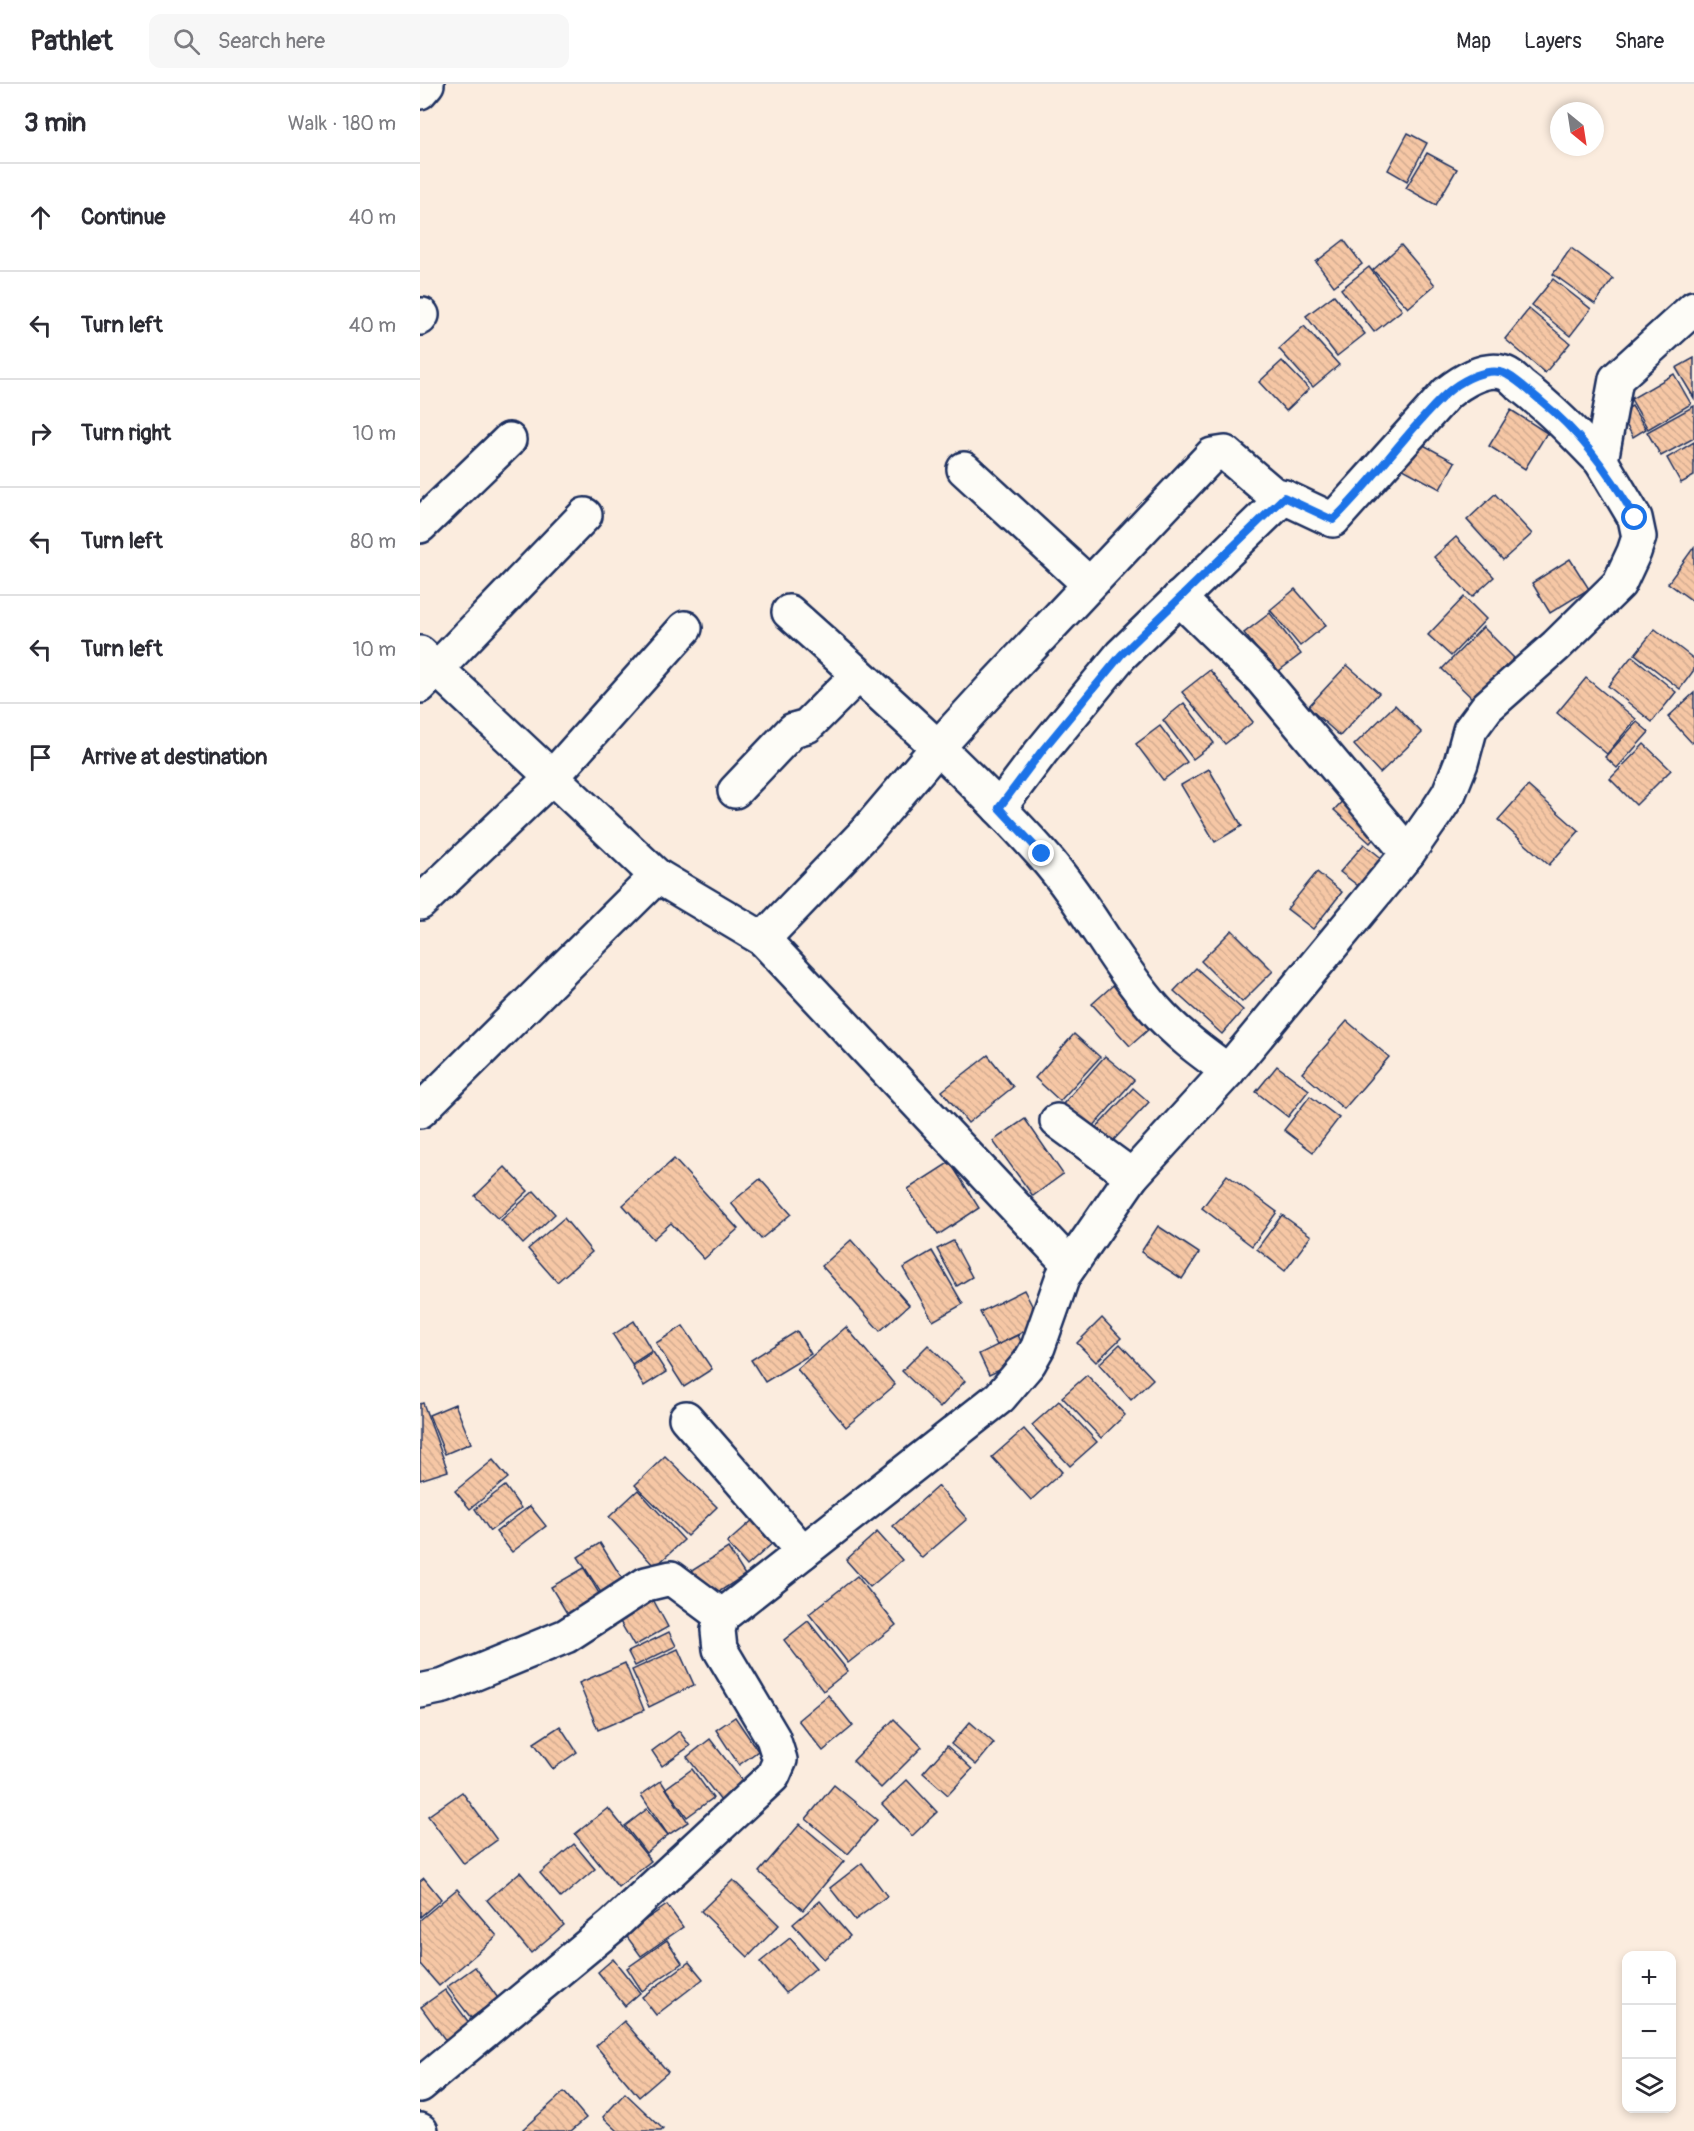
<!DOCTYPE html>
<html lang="en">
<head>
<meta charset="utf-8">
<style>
  :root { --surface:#fff; --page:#f7f7f7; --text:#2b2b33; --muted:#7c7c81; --line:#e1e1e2 }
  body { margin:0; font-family:Pangolin,sans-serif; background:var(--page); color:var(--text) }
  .controls { position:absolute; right:18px; bottom:18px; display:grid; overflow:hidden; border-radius:12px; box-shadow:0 3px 9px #0003 }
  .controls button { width:54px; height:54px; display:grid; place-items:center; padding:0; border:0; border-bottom:2px solid var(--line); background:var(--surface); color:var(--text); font:30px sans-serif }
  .compass { position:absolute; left:1130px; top:18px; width:54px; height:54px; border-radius:50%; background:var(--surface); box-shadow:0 3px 9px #0003; rotate:150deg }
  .stop { position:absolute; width:18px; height:18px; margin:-14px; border:4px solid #1a73e8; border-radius:50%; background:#fff }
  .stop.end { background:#1a73e8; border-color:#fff; box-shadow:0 2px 6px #0008 }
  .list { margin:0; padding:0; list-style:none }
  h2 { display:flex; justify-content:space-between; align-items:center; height:78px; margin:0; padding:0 24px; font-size:26px }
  h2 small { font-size:20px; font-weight:400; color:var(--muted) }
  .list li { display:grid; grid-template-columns:39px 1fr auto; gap:18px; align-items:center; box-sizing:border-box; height:108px; padding:0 24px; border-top:2px solid var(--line) }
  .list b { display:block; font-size:22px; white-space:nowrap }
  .list em { font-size:20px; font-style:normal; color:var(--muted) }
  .icon { flex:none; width:33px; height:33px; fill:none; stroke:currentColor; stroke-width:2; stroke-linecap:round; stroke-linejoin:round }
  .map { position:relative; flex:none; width:1274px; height:2047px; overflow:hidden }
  header { display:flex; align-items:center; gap:36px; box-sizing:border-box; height:84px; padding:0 30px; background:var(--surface); border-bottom:2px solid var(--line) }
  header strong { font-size:28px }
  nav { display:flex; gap:33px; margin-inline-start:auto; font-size:21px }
  .search { width:420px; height:54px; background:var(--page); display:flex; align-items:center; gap:15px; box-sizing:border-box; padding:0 21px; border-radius:12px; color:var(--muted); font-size:22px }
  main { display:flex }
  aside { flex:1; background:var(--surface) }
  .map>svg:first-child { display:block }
</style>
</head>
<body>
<header>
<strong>Pathlet</strong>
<div class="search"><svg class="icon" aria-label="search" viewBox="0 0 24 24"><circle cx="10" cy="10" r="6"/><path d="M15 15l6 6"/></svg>Search here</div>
<nav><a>Map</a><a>Layers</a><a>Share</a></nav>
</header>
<main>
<aside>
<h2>3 min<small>Walk · 180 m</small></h2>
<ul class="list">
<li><svg class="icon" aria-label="ahead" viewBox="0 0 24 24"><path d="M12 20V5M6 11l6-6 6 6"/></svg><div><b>Continue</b></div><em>40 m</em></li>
<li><svg class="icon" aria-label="left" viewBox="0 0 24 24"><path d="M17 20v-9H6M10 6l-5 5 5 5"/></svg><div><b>Turn left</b></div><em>40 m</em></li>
<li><svg class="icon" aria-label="right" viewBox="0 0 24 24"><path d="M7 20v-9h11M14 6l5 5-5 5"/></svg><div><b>Turn right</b></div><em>10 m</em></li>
<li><svg class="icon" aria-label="left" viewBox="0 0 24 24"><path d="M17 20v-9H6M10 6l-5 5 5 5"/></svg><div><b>Turn left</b></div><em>80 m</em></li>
<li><svg class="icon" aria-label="left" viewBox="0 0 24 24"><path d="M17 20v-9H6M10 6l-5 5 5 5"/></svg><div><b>Turn left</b></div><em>10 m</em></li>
<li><svg class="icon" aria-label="arrive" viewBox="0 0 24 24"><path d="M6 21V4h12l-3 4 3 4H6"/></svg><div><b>Arrive at destination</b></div></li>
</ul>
</aside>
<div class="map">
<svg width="1274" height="2047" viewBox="0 0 1274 2047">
  <defs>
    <pattern id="building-back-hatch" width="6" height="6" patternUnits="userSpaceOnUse" patternTransform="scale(1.5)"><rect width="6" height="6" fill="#f6c7a5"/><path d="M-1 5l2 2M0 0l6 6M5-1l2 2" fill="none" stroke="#d2ab90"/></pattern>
  </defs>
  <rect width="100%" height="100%" fill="#fbecde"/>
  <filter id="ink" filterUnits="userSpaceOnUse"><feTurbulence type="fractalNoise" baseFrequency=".0167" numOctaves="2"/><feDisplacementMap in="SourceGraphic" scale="12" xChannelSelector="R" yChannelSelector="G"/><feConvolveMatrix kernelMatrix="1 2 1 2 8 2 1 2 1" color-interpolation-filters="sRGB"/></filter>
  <g filter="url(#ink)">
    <g fill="url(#building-back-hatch)" stroke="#1b2f5e" stroke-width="1.5">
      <polygon points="988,49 1007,59 987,97 968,86"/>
      <polygon points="1007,69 1037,85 1016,121 986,104"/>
      <polygon points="924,156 942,180 914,202 896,178"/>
      <polygon points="981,161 1015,201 988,224 953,186"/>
      <polygon points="1151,164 1193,195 1175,220 1133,190"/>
      <polygon points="949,183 982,226 954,248 921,205"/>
      <polygon points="1133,195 1171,225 1150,252 1112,221"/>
      <polygon points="914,211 945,250 917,272 886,232"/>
      <polygon points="1109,225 1150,259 1125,289 1085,255"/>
      <polygon points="884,242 919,281 893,303 859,265"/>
      <polygon points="1274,274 1274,314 1256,284"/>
      <polygon points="862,277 889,305 866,327 839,298"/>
      <polygon points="1254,290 1271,320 1228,345 1211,315"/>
      <polygon points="1212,322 1226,345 1213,353 1200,329"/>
      <polygon points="1274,322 1274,354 1241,372 1227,348"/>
      <polygon points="1091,326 1127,349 1105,385 1069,362"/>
      <polygon points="998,358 1035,378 1020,405 983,385"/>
      <polygon points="1274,358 1274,392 1261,399 1247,374"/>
      <polygon points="1075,410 1112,450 1083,476 1047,436"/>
      <polygon points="1036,453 1074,493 1052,513 1014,473"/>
      <polygon points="1274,463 1274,518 1248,499"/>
      <polygon points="1150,475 1169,505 1130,529 1112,499"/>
      <polygon points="875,505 906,541 880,562 850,526"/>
      <polygon points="1044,513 1066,535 1031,572 1008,551"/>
      <polygon points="850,529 881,570 856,589 824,549"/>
      <polygon points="1063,543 1094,574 1053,615 1022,585"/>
      <polygon points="1235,545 1274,575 1274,586 1260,605 1215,570"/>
      <polygon points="1212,572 1256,608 1232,638 1188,602"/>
      <polygon points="927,581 959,609 920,652 888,623"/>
      <polygon points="790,586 833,638 805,660 762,608"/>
      <polygon points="1166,594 1216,635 1187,670 1137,629"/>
      <polygon points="1274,609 1274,657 1272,659 1248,633"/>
      <polygon points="764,619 794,659 773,675 743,636"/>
      <polygon points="975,621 1002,649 960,689 934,661"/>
      <polygon points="1217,638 1229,648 1197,684 1185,673"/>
      <polygon points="740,642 767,678 743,696 716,660"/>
      <polygon points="1224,660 1251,686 1216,721 1190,695"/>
      <polygon points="789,685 822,742 795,758 761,701"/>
      <polygon points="1108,702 1159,747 1129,781 1078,736"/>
      <polygon points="926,713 962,745 950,759 914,726"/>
      <polygon points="944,760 964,776 941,804 920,788"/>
      <polygon points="897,788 922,808 893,845 867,825"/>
      <polygon points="812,846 853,887 822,918 781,877"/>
      <polygon points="776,884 823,926 802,950 754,907"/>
      <polygon points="700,895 738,937 710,962 672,920"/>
      <polygon points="927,937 969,973 924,1025 882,989"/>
      <polygon points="654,950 680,973 640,1017 615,994"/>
      <polygon points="568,971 593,1003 548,1039 522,1007"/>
      <polygon points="685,972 714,996 671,1045 643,1020"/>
      <polygon points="857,982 889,1006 868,1033 836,1008"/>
      <polygon points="713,1004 729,1018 690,1060 674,1046"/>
      <polygon points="890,1012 919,1034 893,1068 864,1046"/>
      <polygon points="605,1035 643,1090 613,1112 573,1057"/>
      <polygon points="254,1075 318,1145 284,1175 251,1139 233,1155 203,1121"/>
      <polygon points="530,1078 559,1124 518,1151 488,1105"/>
      <polygon points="85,1083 108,1107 78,1135 55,1112"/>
      <polygon points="807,1091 857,1128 832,1162 782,1124"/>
      <polygon points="340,1095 371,1130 341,1155 311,1119"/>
      <polygon points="114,1107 135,1130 103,1160 81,1136"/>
      <polygon points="862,1131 891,1152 865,1187 837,1165"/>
      <polygon points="144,1134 172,1168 137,1198 108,1165"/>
      <polygon points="738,1142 779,1169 762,1195 721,1168"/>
      <polygon points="431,1156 489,1221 460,1247 402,1182"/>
      <polygon points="533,1157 552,1193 537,1202 517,1165"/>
      <polygon points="512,1167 543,1220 513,1237 483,1184"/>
      <polygon points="604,1206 621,1239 577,1261 560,1228"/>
      <polygon points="682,1234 701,1254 676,1278 657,1259"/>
      <polygon points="214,1237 232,1267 212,1280 193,1251"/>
      <polygon points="263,1242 292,1285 264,1303 236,1259"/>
      <polygon points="426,1243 475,1301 426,1343 377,1285"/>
      <polygon points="377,1247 391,1270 345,1298 331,1276"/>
      <polygon points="598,1251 608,1273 569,1291 559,1270"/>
      <polygon points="700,1260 733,1295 711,1316 679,1280"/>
      <polygon points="508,1261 545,1297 520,1324 482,1287"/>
      <polygon points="233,1268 246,1288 224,1302 212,1282"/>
      <polygon points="667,1291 705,1331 681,1354 642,1313"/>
      <polygon points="639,1317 677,1358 650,1382 612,1341"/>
      <polygon points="3,1319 28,1387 0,1396 0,1320"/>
      <polygon points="35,1320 51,1359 25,1370 9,1331"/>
      <polygon points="604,1345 642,1388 611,1416 572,1373"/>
      <polygon points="245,1372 297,1423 267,1452 215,1401"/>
      <polygon points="73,1376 88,1394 50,1425 35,1407"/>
      <polygon points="85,1402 101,1424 70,1447 55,1425"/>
      <polygon points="518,1402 547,1435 502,1474 473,1442"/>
      <polygon points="218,1406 264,1456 235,1483 189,1433"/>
      <polygon points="110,1422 126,1442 92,1468 76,1448"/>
      <polygon points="335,1434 355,1457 327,1482 307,1459"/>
      <polygon points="457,1448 482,1476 450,1503 426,1476"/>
      <polygon points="180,1459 205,1499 183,1512 158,1473"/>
      <polygon points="308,1464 325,1491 288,1515 270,1488"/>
      <polygon points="164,1484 180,1511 148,1531 131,1503"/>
      <polygon points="437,1492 476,1541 428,1579 389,1530"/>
      <polygon points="229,1508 248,1543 214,1562 194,1527"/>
      <polygon points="388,1537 428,1587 403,1607 364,1556"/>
      <polygon points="249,1548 256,1562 215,1582 208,1568"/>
      <polygon points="258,1565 274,1601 229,1623 212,1586"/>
      <polygon points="205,1579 224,1626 178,1646 159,1599"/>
      <polygon points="408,1611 433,1642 403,1667 378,1636"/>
      <polygon points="315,1633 338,1667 319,1681 296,1646"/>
      <polygon points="474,1635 502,1663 461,1704 433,1677"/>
      <polygon points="550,1638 574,1659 556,1681 531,1660"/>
      <polygon points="140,1642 157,1668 133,1685 114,1659"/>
      <polygon points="259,1647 270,1662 242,1682 232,1667"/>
      <polygon points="290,1655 324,1699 301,1717 267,1673"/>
      <polygon points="527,1662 552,1685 528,1711 503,1689"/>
      <polygon points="272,1685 293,1714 267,1733 246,1704"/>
      <polygon points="487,1696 517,1728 492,1752 462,1720"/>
      <polygon points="241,1697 268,1738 248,1751 221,1711"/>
      <polygon points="414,1701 457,1736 428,1770 386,1735"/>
      <polygon points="42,1708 77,1756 44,1780 8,1732"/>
      <polygon points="188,1724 231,1777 198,1803 155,1750"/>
      <polygon points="227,1725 248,1751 226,1769 205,1742"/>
      <polygon points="380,1740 424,1777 383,1826 339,1788"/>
      <polygon points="154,1760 175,1785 141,1814 120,1789"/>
      <polygon points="442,1779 467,1812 435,1836 410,1804"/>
      <polygon points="100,1788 144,1841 111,1869 67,1816"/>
      <polygon points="4,1794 21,1815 0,1833 0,1797"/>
      <polygon points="313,1796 359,1841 328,1873 281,1827"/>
      <polygon points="37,1805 77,1852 19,1902 0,1880 0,1836"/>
      <polygon points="400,1817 430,1852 404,1875 373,1840"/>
      <polygon points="247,1821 263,1843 221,1872 205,1850"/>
      <polygon points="370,1854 396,1884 366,1909 340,1878"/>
      <polygon points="247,1856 262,1879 222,1907 207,1884"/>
      <polygon points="193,1875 220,1909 205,1922 178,1888"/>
      <polygon points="269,1878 283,1895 236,1931 222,1913"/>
      <polygon points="55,1883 78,1914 51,1934 27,1903"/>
      <polygon points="25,1906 50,1940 26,1957 1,1923"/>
      <polygon points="204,1937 248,1988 219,2013 176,1962"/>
      <polygon points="144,2008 166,2034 151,2047 105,2047 103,2045"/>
      <polygon points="205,2009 243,2045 241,2047 198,2047 183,2033"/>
    </g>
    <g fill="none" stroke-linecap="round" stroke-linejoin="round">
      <g stroke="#1b2f5e" stroke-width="38">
        <g id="minor">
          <polyline points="0,8 7,0"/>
          <polyline points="0,234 2,231"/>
          <polyline points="544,385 669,500"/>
          <polyline points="0,442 89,356"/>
          <polyline points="759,514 841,594 988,769"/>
          <path d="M369,528C456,606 544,683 622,770C665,818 693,877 735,925C757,950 782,968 808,987"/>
          <path d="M0,569L237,792L343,855L446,748L518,663L573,603L792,371L805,369L853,410L864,413L913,436L1027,309C1041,298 1063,284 1081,288C1089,289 1095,296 1100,301C1130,324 1155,350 1181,377"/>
          <polyline points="0,602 165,431"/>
          <polyline points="315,707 373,646 387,642 438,591"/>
          <polyline points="579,724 621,668 701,571 864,413"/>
          <polyline points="0,819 133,692 265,544"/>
          <polyline points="343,855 650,1181"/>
          <polyline points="0,1027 237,792"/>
          <polyline points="637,1037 712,1092"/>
          <polyline points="266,1334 383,1468"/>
          <polyline points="0,1607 24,1602 146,1552 226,1500 251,1494 302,1532"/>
          <polyline points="0,2001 192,1842 353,1692 360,1676 353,1654 300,1565 298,1546 302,1532 580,1313 609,1279 618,1263 643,1192 712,1092 808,987 988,769 1018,726 1029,709 1041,679 1050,646 1067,623 1136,562 1199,500 1214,468 1219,453 1215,434 1181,377 1196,295 1274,224"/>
          <polyline points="0,2046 1,2047"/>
        </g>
      </g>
      <use href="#minor" stroke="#fdfcf7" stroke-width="33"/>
    </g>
  </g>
  <g fill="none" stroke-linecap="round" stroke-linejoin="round" filter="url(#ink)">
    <path stroke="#1a73e8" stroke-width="8" d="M622,770L579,724L621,668L701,571L864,413L913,436C945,405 971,369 1001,336C1011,325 1021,313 1033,304C1045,295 1065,285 1080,288C1092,290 1111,309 1121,317C1161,349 1190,389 1215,434"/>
  </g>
</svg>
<div class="controls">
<button>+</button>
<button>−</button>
<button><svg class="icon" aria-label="layers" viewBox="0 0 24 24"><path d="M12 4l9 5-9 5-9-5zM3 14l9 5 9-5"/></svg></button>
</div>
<svg class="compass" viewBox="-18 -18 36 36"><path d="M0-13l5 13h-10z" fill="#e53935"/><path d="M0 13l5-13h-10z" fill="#7c7c81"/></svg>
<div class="stop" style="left:1215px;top:434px"></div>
<div class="stop end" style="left:622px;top:770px"></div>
</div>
</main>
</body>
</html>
